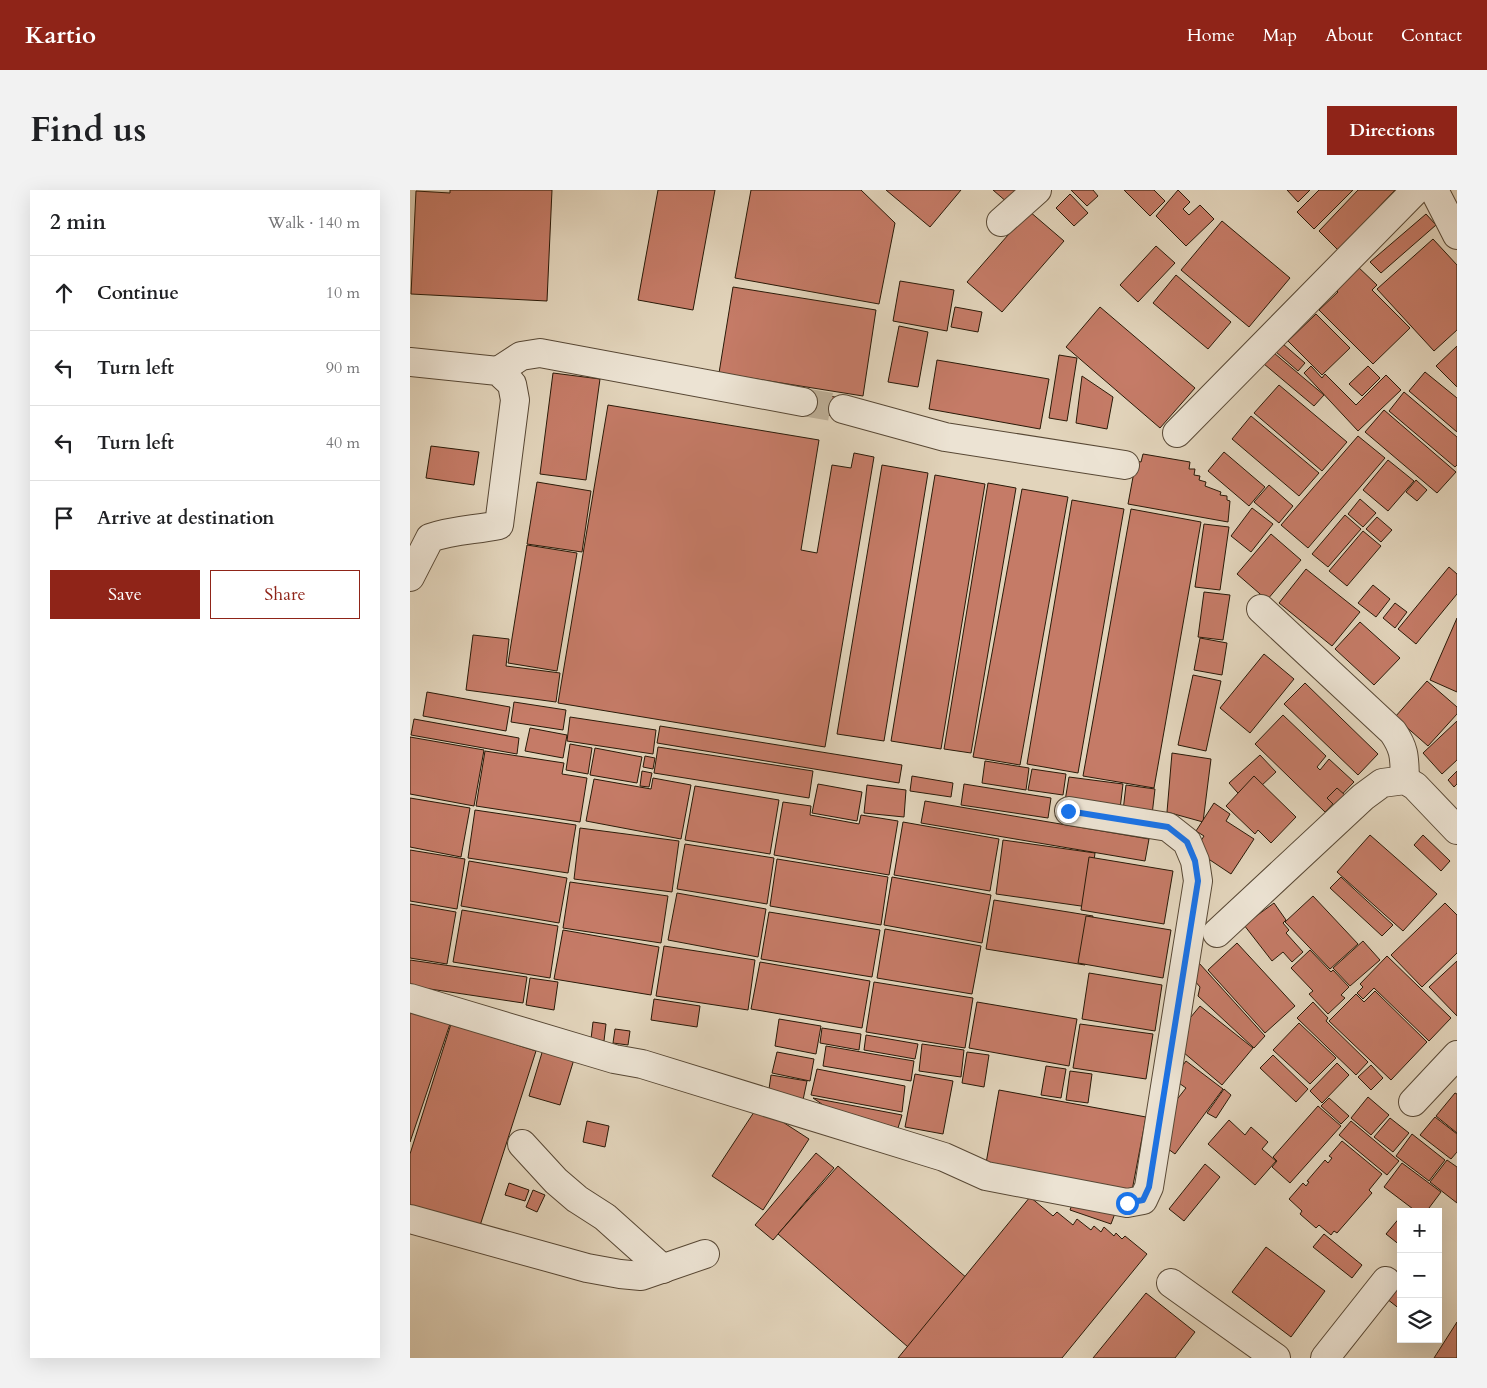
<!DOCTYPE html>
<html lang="en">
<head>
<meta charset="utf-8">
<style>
  :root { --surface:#fff; --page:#f2f2f2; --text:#202124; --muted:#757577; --line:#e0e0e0; --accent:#8f2418 }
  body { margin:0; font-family:Cardo,serif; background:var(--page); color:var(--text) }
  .controls { position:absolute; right:15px; bottom:15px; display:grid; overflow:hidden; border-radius:0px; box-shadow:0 5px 20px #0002 }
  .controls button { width:45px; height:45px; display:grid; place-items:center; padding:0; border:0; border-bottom:1px solid var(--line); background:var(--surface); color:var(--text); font:25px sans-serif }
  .stop { position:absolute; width:15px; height:15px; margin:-11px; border:4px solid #1a73e8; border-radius:50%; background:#fff }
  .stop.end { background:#1a73e8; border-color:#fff; box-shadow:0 1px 5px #0008 }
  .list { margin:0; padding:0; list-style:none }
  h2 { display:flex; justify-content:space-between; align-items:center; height:65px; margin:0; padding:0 20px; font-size:21px }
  h2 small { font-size:16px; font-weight:400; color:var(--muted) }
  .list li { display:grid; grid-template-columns:32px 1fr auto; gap:15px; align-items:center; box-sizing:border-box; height:75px; padding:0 20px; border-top:1px solid var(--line) }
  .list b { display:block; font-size:19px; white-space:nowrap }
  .list em { font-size:16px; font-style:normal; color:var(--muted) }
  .actions { display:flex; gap:10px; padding:15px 20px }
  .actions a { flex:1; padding:11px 0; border:1px solid var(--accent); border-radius:0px; text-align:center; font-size:18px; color:var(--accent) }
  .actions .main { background:var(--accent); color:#fff }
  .icon { flex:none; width:28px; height:28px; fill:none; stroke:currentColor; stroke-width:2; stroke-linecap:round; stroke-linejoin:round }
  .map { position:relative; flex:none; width:1047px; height:1168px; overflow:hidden; border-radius:0px }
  header { display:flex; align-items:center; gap:30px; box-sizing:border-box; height:70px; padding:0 25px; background:var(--accent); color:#fff }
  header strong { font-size:24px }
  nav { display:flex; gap:28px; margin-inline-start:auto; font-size:18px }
  .intro { display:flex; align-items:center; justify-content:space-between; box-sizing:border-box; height:120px; padding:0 30px }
  h1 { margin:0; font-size:35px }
  .button { padding:12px 22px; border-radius:0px; background:var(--accent); color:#fff; font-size:18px; font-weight:700 }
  main { display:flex; gap:30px; padding:0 30px }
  aside { flex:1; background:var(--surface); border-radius:0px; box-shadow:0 5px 20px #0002 }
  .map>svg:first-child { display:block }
</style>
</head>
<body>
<header>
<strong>Kartio</strong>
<nav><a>Home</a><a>Map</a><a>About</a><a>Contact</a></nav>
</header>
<div class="intro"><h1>Find us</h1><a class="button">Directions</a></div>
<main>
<aside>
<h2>2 min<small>Walk · 140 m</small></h2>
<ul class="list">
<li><svg class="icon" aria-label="ahead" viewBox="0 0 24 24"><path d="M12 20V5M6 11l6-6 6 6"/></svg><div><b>Continue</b></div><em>10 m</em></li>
<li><svg class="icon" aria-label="left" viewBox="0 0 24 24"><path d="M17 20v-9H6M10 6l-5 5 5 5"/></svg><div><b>Turn left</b></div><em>90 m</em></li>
<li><svg class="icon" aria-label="left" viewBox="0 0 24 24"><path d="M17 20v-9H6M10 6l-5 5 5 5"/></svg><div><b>Turn left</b></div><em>40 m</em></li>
<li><svg class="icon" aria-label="arrive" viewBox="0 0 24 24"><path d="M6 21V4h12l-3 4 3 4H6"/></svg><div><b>Arrive at destination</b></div></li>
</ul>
<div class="actions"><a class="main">Save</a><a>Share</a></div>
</aside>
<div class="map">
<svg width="1047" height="1168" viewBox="0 0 1047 1168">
  <rect width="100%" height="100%" fill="#e2d4bb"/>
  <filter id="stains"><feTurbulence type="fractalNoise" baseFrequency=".004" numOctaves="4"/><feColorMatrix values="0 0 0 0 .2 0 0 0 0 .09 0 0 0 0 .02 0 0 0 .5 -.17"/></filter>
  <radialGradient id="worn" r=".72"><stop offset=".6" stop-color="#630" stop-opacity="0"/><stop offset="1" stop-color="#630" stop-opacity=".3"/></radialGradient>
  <g fill="#c57b67" stroke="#2a1a08">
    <polygon points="40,0 142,0 137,111 1,104 6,1 40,3"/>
    <polygon points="248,0 305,0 283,120 228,110"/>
    <polygon points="341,0 451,0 485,33 469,114 325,88"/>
    <polygon points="476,0 551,0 520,37"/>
    <polygon points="583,0 609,0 598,13"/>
    <polygon points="661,0 683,0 688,6 677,16"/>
    <polygon points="714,0 744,0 755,11 740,26"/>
    <polygon points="768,0 780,12 773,19 779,25 790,15 804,29 776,56 746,26"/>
    <polygon points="877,0 900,0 888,12"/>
    <polygon points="909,0 943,0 904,39 887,22"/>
    <polygon points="948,0 985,0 928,60 909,41"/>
    <polygon points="660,4 678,23 664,36 646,18"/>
    <polygon points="619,21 654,51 592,122 557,92"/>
    <polygon points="1016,24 1026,35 971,83 960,72"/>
    <polygon points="812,31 880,88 839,137 771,80"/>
    <polygon points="1023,49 1047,75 1047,140 1024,161 967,99"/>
    <polygon points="746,56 765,73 728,112 710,95"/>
    <polygon points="946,75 967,95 962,100 1000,138 963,174 909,120 928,102 923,97"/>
    <polygon points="766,85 821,132 798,159 743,113"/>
    <polygon points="490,91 544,100 537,141 483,131"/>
    <polygon points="323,97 466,120 453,206 309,183"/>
    <polygon points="545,117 572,122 568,142 541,137"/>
    <polygon points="690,117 785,198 750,238 656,157"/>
    <polygon points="906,124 940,158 912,185 878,151"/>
    <polygon points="489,136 518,142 508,197 478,192"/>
    <polygon points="873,154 895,173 888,181 866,162"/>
    <polygon points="1047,156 1047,197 1026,176"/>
    <polygon points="864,163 914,205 904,216 854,174"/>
    <polygon points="649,165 667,168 657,231 639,228"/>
    <polygon points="527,170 639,189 630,239 519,219"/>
    <polygon points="901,176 912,188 915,184 946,215 976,185 991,200 948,241 894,183"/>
    <polygon points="958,176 970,188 952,206 939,194"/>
    <polygon points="1015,182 1047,208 1047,242 999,201"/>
    <polygon points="143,183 190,189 176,290 130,284"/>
    <polygon points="672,186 703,207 697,239 666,233"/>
    <polygon points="869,195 937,252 912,281 844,223"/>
    <polygon points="397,202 436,209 435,216 396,209"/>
    <polygon points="994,202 1047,247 1047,275 1045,277 979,221"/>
    <polygon points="393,210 433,217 431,227 392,221"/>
    <polygon points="198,215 409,250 391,360 407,363 422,275 441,278 444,263 464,267 415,557 148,513"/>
    <polygon points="974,220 1046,282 1027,303 955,242"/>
    <polygon points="841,226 909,283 889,306 822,249"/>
    <polygon points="948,246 975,268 898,358 871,335"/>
    <polygon points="21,256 69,262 64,295 16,288"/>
    <polygon points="814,262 855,297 839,316 798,281"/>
    <polygon points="733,264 780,272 779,279 785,279 784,285 790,286 789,290 796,292 795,296 811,302 810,305 817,306 817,310 820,311 818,332 718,314 726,271 731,272"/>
    <polygon points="978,270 1004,291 978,321 953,300"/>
    <polygon points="472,275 518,283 474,551 427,544"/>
    <polygon points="525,285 575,294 531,559 481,551"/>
    <polygon points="1006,290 1017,300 1007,311 996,302"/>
    <polygon points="127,292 181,301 172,362 117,354"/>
    <polygon points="578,293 606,298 561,563 534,559"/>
    <polygon points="859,295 883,316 869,333 844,312"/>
    <polygon points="612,299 658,307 610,575 563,567"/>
    <polygon points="950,309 966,323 953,337 938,324"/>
    <polygon points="662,310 714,319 668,583 617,574"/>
    <polygon points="842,318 863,334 841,362 821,346"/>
    <polygon points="721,319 791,332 744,598 673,586"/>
    <polygon points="935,325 951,339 918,377 902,364"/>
    <polygon points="967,327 982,340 971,352 956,339"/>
    <polygon points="794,334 819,337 810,400 785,397"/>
    <polygon points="953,341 971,356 937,396 919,381"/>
    <polygon points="861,344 891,370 857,410 827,384"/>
    <polygon points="117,355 167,363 147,481 98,473"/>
    <polygon points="1039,377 1047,384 1047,404 1006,454 988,439"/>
    <polygon points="896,379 950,422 922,456 869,413"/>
    <polygon points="963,395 980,409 966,427 948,413"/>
    <polygon points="794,402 820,405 813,450 788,447"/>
    <polygon points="985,413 997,422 985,438 973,428"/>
    <polygon points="1047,428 1047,502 1020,490"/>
    <polygon points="950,432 990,468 964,495 925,459"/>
    <polygon points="63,445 99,449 96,476 150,483 146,512 56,500"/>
    <polygon points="790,448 817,453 812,485 784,480"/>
    <polygon points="854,464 884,489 840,543 810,518"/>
    <polygon points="783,485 811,491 796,561 768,555"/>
    <polygon points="1017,491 1047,517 1047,524 1018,556 985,527"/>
    <polygon points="895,493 968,564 948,585 874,514"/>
    <polygon points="17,502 100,517 96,541 13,526"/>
    <polygon points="104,512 156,520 153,540 101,532"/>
    <polygon points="873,525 916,566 907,577 910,580 919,569 944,592 915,622 845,554"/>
    <polygon points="160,527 246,540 243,564 157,551"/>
    <polygon points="4,529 109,548 107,564 1,545"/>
    <polygon points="1047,531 1047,570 1032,584 1013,563"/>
    <polygon points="250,536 492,575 489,593 247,553"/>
    <polygon points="120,538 157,545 153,568 115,561"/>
    <polygon points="0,547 74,560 64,616 0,604"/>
    <polygon points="160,554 182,558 178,584 156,580"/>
    <polygon points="248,557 403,581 399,608 244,583"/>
    <polygon points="185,558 232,567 227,593 180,585"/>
    <polygon points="75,561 154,573 152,584 177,588 170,632 66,616"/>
    <polygon points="762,563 801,569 793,632 757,622"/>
    <polygon points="850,565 866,582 835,611 819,593"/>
    <polygon points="235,566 245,568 243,579 233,577"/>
    <polygon points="575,571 619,578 616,600 572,593"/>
    <polygon points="622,579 656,584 653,605 618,600"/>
    <polygon points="232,581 242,583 239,597 230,596"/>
    <polygon points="1047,581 1047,594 1044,597 1038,590"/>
    <polygon points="502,586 543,593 541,607 500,601"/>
    <polygon points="844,586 886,627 861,653 848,640 845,644 816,616"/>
    <polygon points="659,587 713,594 710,619 655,611"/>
    <polygon points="243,588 281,595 271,649 176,631 184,589 241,599"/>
    <polygon points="408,594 452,602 447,631 402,623"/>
    <polygon points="554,594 641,608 638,628 551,615"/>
    <polygon points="457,595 496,600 494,627 454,623"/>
    <polygon points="716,595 745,599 742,625 713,621"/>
    <polygon points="285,596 369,610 360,664 275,650"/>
    <polygon points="927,598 935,605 924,615 917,608"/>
    <polygon points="0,608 60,618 51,667 0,657"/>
    <polygon points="515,611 739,649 735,671 511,633"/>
    <polygon points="373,612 401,616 400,625 449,634 451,625 488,631 479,685 364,665"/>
    <polygon points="804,613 820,624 816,631 844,649 821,684 785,660 794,646 786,641"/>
    <polygon points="65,620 166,635 158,683 58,668"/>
    <polygon points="493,632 589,649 580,701 484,685"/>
    <polygon points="170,638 269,651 262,702 164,689"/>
    <polygon points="960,645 1027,704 993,741 927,682"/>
    <polygon points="1013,645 1040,671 1031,681 1004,655"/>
    <polygon points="593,650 685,663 678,717 586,704"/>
    <polygon points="275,654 364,668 357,714 267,699"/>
    <polygon points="0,660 55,669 47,719 0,711"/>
    <polygon points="679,667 763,681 754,734 671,720"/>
    <polygon points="367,669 478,687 471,735 360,716"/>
    <polygon points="59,671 157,688 149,733 51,716"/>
    <polygon points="482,687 581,705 572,753 474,735"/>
    <polygon points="931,687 983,735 972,746 920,698"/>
    <polygon points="160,692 258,706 251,753 153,738"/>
    <polygon points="267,703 356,719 348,767 258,750"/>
    <polygon points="903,706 948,754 920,779 875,732"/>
    <polygon points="584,710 683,726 675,775 576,759"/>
    <polygon points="864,713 876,730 873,733 879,740 876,743 893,762 882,772 873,762 862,771 834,735"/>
    <polygon points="1035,713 1047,725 1047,763 1012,797 981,765"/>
    <polygon points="0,714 46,722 37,774 0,768"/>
    <polygon points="52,720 148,736 140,788 43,772"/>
    <polygon points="359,722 470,740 462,787 351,769"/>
    <polygon points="676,726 761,740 753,788 668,773"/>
    <polygon points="475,739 571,756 562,804 467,788"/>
    <polygon points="153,740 249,757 241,805 144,789"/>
    <polygon points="953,751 970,770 940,796 923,778"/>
    <polygon points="827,753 885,816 855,843 798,780"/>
    <polygon points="254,756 345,770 338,820 246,806"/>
    <polygon points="900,760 921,782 923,780 939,797 931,805 935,808 918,824 899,804 903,801 881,778"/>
    <polygon points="977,766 1041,828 1019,851 964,798 953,809 947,803 953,797 950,794"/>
    <polygon points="0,770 117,787 113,813 0,796"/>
    <polygon points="1047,771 1047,826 1019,797"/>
    <polygon points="350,772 460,791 452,838 341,819"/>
    <polygon points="789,773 855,846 844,858 788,806 790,797 778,783"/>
    <polygon points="679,783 752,795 745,841 672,829"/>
    <polygon points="120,788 148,792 144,820 116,815"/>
    <polygon points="464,792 563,808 555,858 456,842"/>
    <polygon points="965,801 1017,852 981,890 919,831 946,804 954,812"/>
    <polygon points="244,809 290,816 287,837 241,830"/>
    <polygon points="567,812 667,829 659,876 559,858"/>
    <polygon points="903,812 918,828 916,831 958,872 946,885 887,828"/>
    <polygon points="790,816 843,858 812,895 773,862 766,845"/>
    <polygon points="0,817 41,831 0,952"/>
    <polygon points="369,829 411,836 406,864 365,856"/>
    <polygon points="183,832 196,834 194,851 181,849"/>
    <polygon points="889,833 926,868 900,894 863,860"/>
    <polygon points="41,834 126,861 67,1045 0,1027 0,964"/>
    <polygon points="670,834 743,844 736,889 663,878"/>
    <polygon points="412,838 451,844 449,860 410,853"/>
    <polygon points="205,839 220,841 218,855 203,853"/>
    <polygon points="456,845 508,854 505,869 454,860"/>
    <polygon points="512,854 554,860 551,887 509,881"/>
    <polygon points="134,856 165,866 150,915 119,906"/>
    <polygon points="416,856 504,871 501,891 413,876"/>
    <polygon points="367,862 404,869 400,891 362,883"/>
    <polygon points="557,862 579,865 574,897 552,893"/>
    <polygon points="863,865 898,899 886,912 850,878"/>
    <polygon points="776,871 813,899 765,964 754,956 757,922 776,898 763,889"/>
    <polygon points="927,873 939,885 912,913 900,901"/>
    <polygon points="961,875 973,888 961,900 948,887"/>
    <polygon points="636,876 656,879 651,908 631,905"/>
    <polygon points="407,879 495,896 492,922 401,905"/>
    <polygon points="660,881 682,884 678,913 656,910"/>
    <polygon points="505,884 543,891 533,944 495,937"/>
    <polygon points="361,885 397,891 393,910 359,899"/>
    <polygon points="814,899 821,905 806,928 797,923"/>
    <polygon points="589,900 736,927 721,1006 575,979"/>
    <polygon points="1045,903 1047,904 1047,943 1026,926"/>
    <polygon points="958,907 979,925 961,945 941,928"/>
    <polygon points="403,908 492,925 488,938 419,919"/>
    <polygon points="919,908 939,926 931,934 911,916"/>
    <polygon points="348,916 399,949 353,1020 302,986"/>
    <polygon points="908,916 931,936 880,993 862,977 867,971 863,967"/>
    <polygon points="1025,927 1047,944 1047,962 1041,969 1010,945"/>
    <polygon points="980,928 999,943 983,962 964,947"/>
    <polygon points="819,930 835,945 841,937 858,952 852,959 866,971 845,995 798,954"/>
    <polygon points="177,931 199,936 195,957 173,952"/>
    <polygon points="941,931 989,971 977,985 929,945"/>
    <polygon points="1002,944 1035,970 1019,991 986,966"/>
    <polygon points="932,951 972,984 959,1000 962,1003 927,1043 924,1041 921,1045 909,1035 906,1038 890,1024 892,1021 879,1009 893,993 896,996 899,992 897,991 915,970 918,973 922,968 919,966"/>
    <polygon points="406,963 424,978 363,1050 345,1035"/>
    <polygon points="1037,970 1047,977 1047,1013 1020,992"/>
    <polygon points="992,973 1031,1002 1016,1022 1007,1022 974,997"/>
    <polygon points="795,974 810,987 774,1031 759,1019"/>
    <polygon points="428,976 558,1089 498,1157 368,1044"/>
    <polygon points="99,993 119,1000 115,1011 95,1005"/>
    <polygon points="123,1000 135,1005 127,1022 116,1017"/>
    <polygon points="666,1004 707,1018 701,1034 660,1020"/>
    <polygon points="620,1007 643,1026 647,1022 663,1035 667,1029 681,1040 684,1036 691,1042 694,1037 704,1046 706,1043 712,1049 715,1046 737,1064 652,1168 488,1168"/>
    <polygon points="991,1026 991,1056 976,1044"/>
    <polygon points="914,1044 952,1075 942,1088 903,1057"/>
    <polygon points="856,1057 915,1101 881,1147 822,1102"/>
    <polygon points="991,1082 991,1120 972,1105"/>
    <polygon points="736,1103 785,1142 765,1168 683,1168"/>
    <polygon points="1047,1132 1047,1168 1024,1168"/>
  </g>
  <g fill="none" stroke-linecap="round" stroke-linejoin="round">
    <polyline stroke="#bdaf97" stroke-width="28" stroke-dasharray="28 14" stroke-linecap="butt" points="393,212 433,219"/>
    <g stroke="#584835" stroke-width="30">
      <g id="minor">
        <polyline points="1024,0 1047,45"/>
        <polyline points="591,32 627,0"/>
        <path d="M0,172L88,181L102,194L105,210L89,335C65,340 43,340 20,348L0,387"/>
        <polyline points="88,181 111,166 130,163 393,212"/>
        <polyline points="433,219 535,247 715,275"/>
        <polyline points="767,243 1006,0"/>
        <path d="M851,419L983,542C996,561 994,569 995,590"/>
        <polyline points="807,743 953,607 972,593 995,590 1005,596 1047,640"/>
        <polyline points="0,808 204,869 232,874 534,967 576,986 717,1013 733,1010 739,997 788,691 785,671 777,652 758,637 659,621"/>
        <polyline points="1003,912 1047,865"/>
        <polyline points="112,954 146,991 167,1009 195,1027 253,1079"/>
        <polyline points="0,1029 177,1078 210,1084 231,1086 295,1064"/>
        <polyline points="761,1093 866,1168"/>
        <polyline points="915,1168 976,1091"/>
      </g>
    </g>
    <use href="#minor" stroke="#ece3d3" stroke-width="28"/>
  </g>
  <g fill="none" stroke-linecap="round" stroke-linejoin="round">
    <polyline stroke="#1a73e8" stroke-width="6" points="658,621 758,637 777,652 785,671 788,691 739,997 733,1010 717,1013"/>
  </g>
  <rect width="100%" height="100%" filter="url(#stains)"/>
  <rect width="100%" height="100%" fill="url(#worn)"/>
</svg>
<div class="controls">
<button>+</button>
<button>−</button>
<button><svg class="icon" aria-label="layers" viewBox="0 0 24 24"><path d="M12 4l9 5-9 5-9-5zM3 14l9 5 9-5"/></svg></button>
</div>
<div class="stop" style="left:717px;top:1013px"></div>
<div class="stop end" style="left:658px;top:621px"></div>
</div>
</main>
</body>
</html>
